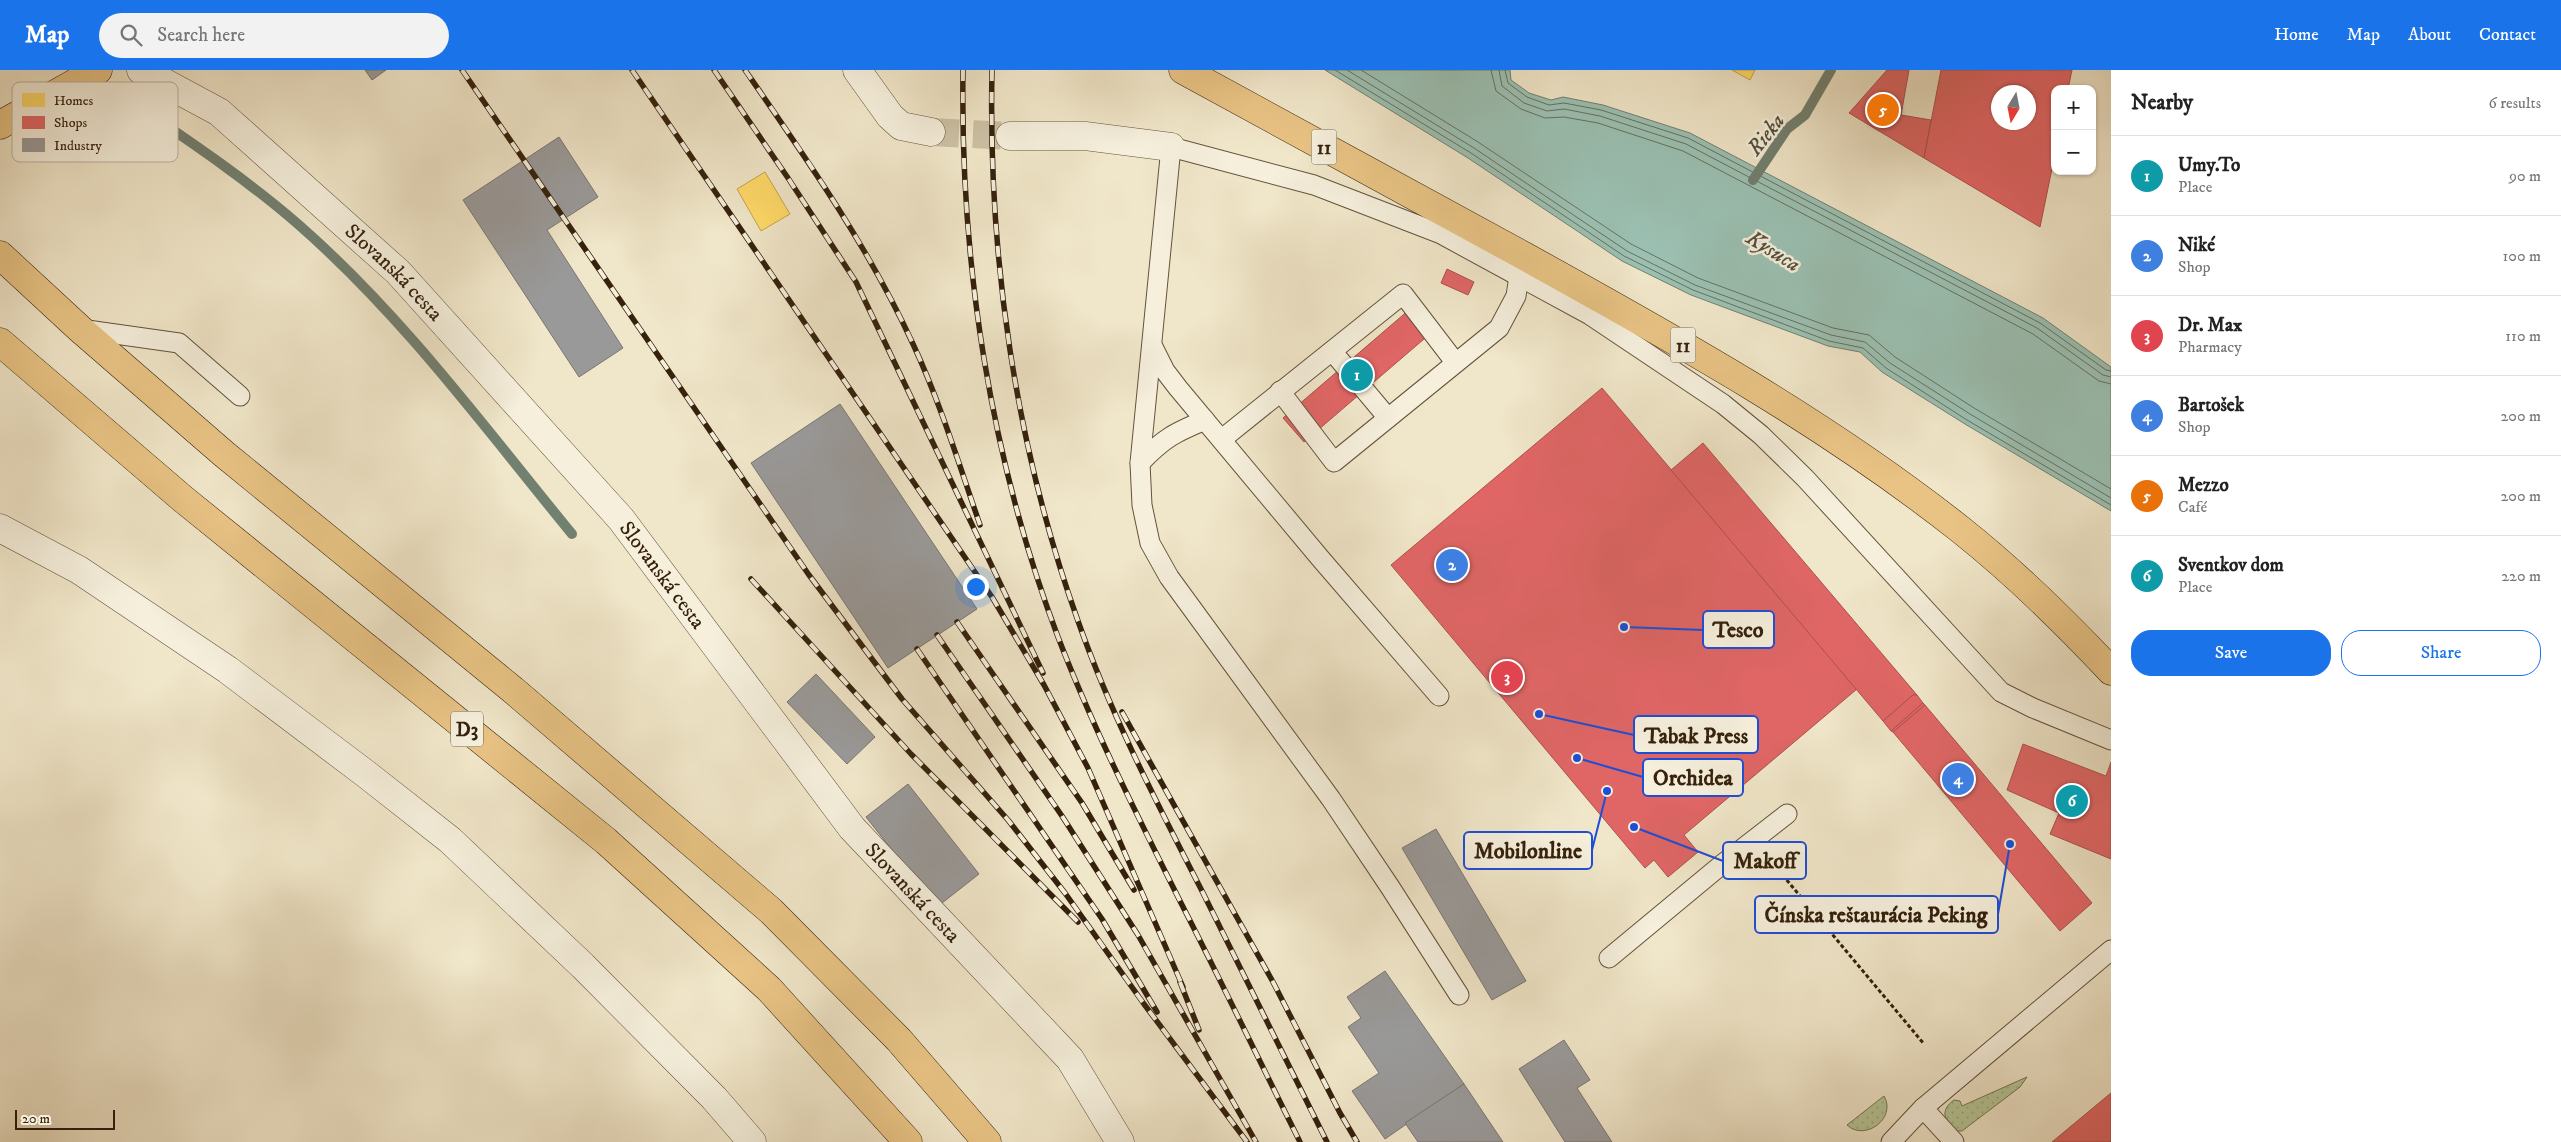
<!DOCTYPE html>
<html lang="en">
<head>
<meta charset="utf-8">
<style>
  :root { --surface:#fff; --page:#f2f2f2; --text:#222; --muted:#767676; --line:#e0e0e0; --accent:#1a73e8 }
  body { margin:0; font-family:"IM FELL DW Pica",serif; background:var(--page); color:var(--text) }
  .controls { position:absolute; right:15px; top:15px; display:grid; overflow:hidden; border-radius:10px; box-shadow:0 1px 4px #0004 }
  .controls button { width:45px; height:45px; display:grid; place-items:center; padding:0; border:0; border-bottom:1px solid var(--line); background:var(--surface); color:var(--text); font:25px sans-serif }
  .compass { position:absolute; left:1991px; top:15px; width:45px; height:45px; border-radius:50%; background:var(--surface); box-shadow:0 1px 4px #0004; rotate:190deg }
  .scale { position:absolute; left:15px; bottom:12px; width:100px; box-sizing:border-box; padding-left:5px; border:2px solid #35210c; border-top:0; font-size:14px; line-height:18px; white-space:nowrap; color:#35210c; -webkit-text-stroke:4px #f5efdc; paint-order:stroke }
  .you { position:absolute; left:975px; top:516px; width:18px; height:18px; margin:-12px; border:4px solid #fff; border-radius:50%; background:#1a73e8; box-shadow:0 0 0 8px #1a73e833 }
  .badge { display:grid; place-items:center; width:32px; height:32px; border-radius:50%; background:var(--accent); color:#fff; font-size:16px; font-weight:700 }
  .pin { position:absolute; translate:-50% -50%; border:2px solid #fff; box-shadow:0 1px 5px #0006 }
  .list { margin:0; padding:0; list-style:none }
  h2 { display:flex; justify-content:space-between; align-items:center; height:65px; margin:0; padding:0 20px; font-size:21px }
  h2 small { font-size:16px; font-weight:400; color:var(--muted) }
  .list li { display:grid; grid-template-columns:32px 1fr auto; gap:15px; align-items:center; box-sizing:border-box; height:80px; padding:0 20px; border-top:1px solid var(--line) }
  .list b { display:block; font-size:19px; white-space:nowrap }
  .list p { margin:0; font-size:16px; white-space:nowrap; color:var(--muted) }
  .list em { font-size:16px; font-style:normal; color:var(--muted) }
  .actions { display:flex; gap:10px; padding:15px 20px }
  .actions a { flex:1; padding:11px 0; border:1px solid var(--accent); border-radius:20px; text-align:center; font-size:18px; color:var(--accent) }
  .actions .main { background:var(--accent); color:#fff }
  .icon { flex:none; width:28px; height:28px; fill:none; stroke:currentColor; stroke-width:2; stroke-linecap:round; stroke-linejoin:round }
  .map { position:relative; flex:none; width:2111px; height:1072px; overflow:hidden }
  header { display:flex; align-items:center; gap:30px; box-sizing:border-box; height:70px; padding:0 25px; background:var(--accent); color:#fff }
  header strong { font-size:24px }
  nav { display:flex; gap:28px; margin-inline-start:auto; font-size:18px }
  .search { width:350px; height:45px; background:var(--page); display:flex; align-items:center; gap:12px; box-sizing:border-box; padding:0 18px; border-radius:28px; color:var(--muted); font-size:19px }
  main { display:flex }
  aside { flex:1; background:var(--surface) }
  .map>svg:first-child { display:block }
</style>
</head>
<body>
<header>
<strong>Map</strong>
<div class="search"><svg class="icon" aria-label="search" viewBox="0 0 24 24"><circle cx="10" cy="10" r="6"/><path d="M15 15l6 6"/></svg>Search here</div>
<nav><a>Home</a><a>Map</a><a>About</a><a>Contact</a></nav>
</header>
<main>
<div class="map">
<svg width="2111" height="1072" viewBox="0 0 2111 1072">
  <defs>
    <pattern id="green-dots" width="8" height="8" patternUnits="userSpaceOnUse" patternTransform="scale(1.25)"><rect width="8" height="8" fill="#b7c698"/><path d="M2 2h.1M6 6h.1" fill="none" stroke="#9eaa82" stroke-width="1.8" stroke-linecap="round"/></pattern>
  </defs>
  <rect width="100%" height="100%" fill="#f0e6c9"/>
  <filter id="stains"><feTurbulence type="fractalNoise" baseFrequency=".004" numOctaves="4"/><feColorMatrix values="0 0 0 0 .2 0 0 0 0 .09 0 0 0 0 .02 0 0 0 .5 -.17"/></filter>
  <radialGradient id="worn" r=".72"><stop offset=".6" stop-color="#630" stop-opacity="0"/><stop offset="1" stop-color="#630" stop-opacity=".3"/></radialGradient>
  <g fill="url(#green-dots)" stroke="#767452">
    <path d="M2027,1007L2020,1017L1962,1061H1954C1944,1050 1940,1040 1954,1030L1960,1031L1962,1036Z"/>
    <path d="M1884,1026C1897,1048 1865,1072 1847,1055Z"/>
  </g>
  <polygon fill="#9bc0b2" stroke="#728070" points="1325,0 1510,0 1511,10 1529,23 1551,30 1563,27 1603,35 1690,63 2043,248 2111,297 2111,441 1965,354 1882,302 1860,282 1828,276 1691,225 1622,191 1468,88"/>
  <g fill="#ffd966" stroke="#c2a24b">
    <polygon points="1732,0 1755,0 1750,10"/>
    <polygon points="765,102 790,144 761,161 737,119"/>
  </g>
  <g fill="#e06666" stroke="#ad514b" fill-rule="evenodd">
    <polygon points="1887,0 1909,0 1901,45 1931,50 1924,88 1849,43"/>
    <path d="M1941,0H2072L2068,19H2055V84L2040,157L1924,88ZM1999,22H2029V52H1999Z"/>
    <polygon points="1447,199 1474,212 1468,225 1441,213"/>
    <polygon points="1410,239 1431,263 1304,372 1283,348"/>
    <polygon points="1602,318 1857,619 1684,765 1698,782 1668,807 1654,790 1645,798 1391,495"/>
    <polygon points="1703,373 1917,625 1913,625 1883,651 1671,400"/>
    <polygon points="1913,625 1917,625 1923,633 1891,661 1883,651"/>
    <polygon points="1923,633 1925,635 1893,662 1891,661"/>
    <polygon points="1925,635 2092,833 2060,861 1893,662"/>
    <polygon points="2023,674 2106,706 2111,692 2111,789 2050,764 2059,743 2007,720"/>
    <polygon points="2111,1023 2111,1072 2052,1072"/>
  </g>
  <g fill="#999" stroke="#7b756f">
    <polygon points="365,0 386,0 372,10"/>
    <polygon points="559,67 598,127 547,160 623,278 579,307 463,130"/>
    <polygon points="840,334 977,539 888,598 751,393"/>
    <polygon points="816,604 875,667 847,694 787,632"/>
    <polygon points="908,714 979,804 937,837 866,747"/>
    <polygon points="1436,759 1526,911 1492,930 1402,778"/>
    <polygon points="1385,901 1464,1014 1385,1069 1352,1021 1379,1003 1348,957 1361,948 1347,927"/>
    <polygon points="1564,970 1590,1010 1577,1018 1612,1072 1565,1072 1519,999"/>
    <polygon points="1464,1014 1503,1072 1418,1072 1405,1053"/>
  </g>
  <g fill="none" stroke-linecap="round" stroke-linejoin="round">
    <g stroke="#68705f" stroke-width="1">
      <polyline points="1335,0 1471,83 1624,186 1693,220 1829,271 1863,278 1886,298 1967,350 2111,435"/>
      <polyline points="1347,0 1474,78 1627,181 1695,215 1831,265 1865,272 1890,293 1970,344 2111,428"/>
      <polyline points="1361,0 1478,72 1631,174 1698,208 1833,258 1869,265 1895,287 1974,338 2111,419"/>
      <polyline points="1491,0 1496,21 1521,39 1545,48 1564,47 1598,53 1683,81 2033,264 2099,311 2111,314"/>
      <polyline points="1499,0 1502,16 1524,33 1547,41 1564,39 1600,46 1686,74 2037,258 2103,305 2111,307"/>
      <polyline points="1505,0 1508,13 1527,27 1549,35 1564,33 1601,40 1688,68 2040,253 2106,300 2111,301"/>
    </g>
    <g stroke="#728070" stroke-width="10">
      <path d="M123,26C183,67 244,107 299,155C403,246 485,358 572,464"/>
      <polyline points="1753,110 1787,59 1805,45 1831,0"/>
    </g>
    <polyline stroke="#cbbfa3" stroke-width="28" stroke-dasharray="28 14" stroke-linecap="butt" points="931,62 1010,66"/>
    <g stroke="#64523b" stroke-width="21">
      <g id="lane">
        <polyline points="80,259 179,273 240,326"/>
        <polyline points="1153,277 1165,301 1178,318 1320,488 1439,626"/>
        <polyline points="1332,281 1388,348"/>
        <polyline points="1280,321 1334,392 1499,258 1516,226 1519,206"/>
        <polyline points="1222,369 1403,224 1455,292"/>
        <path d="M1140,393C1164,368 1174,363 1205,350"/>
        <polyline points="1609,888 1720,796 1787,744"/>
        <polyline points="1459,925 1390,817 1331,729 1169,507 1150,473 1142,435 1140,393 1171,77 1314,115 1441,164 1590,245 1723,334 1761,365 1805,408 2001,622 2033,638 2111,670"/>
        <polyline points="1923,1038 1954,1072"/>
        <polyline points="1891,1072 1923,1038 2111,880"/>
      </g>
    </g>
    <g stroke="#64523b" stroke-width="29">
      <g id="street">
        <path id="s1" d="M141,0L219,42L398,202L621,449L852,758L1070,989L1120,1072"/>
        <polyline points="857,0 890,46 901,56 931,62"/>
        <polyline points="1010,66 1085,66 1171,77"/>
        <polyline points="0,458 79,500 228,600 366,704 450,770 583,896 714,1028 752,1072"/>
      </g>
    </g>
    <g stroke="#35210c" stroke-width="29">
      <g id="primary">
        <path d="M1183,0C1297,62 1412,125 1526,187C1676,270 1826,353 1961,460C2014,502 2064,551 2111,601"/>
        <polyline points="0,55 98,0"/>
      </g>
    </g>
    <g stroke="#35210c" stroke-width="29">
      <g id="highway">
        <polyline points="0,185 80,259 224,384 513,620 771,841 899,970 987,1072"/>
        <polyline points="0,272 183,429 606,771 769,919 908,1072"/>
      </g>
    </g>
    <polyline stroke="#35210c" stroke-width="3" stroke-dasharray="4 2.5" stroke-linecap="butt" points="1770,790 1924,974"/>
    <use href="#lane" stroke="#f5efdc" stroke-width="19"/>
    <use href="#street" stroke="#f5efdc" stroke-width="28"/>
    <use href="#primary" stroke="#e8c384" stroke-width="28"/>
    <use href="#highway" stroke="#e8c384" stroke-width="28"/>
    <g stroke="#35210c" stroke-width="5.5">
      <g id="rail">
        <polyline points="462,0 809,505 902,629 1008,750 1065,823 1144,934 1247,1072"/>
        <polyline points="632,0 992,527 1044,615 1088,698 1183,917"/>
        <polyline points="714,0 788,108 856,212 1043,603"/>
        <path d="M745,0C806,88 868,176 913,274C940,332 959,394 980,455"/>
        <path d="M963,0C960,192 990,387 1058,567C1093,658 1137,745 1180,831C1221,911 1260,992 1300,1072"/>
        <path d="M992,0C988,186 1015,375 1078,551C1111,645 1157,733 1202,821C1244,905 1285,989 1327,1072"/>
        <polyline points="751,509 911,684 1078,852"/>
        <polyline points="957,552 1082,733 1134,820"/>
        <polyline points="937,565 1062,746 1138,865 1256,1072"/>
        <polyline points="917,579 1102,849 1157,942"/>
        <polyline points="1122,642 1273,912 1340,1043 1357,1072"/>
        <polyline points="1180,912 1199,960"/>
      </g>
    </g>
    <use href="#rail" stroke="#f5efdc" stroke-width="4" stroke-dasharray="11" stroke-linecap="butt"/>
  </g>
  <g text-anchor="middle" stroke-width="5" stroke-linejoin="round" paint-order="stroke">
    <g fill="#f5efdc" stroke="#6f5f4a" stroke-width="1">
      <rect x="1311.5" y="59.5" width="25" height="35" rx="4"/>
      <rect x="1670.5" y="257.5" width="25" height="35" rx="4"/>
      <rect x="451" y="641.5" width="32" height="35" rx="4"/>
    </g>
    <g font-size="20" font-weight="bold" fill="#35210c">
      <text x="1324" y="84">11</text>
      <text x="1683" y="282">11</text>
      <text x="467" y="666">D3</text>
    </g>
    <g font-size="21" fill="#35210c" stroke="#f5efdc">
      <text dy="7" stroke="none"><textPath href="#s1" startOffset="326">Slovanská cesta</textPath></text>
      <text dy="7" stroke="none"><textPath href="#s1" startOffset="731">Slovanská cesta</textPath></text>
      <text dy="7" stroke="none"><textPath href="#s1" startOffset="1136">Slovanská cesta</textPath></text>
    </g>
    <g font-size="22" font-style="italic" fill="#54513e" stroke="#f5efdc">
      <text transform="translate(1765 64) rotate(-52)" y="8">Rieka</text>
      <text transform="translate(1774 180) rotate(32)" y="8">Kysuca</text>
    </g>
  </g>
  <rect x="12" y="12" width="166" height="80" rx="8" fill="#f5efdc" stroke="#bbb19e" stroke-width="1"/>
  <rect x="22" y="23" width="23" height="14" fill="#ffd966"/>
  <rect x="22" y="46" width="23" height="13" fill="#e06666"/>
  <rect x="22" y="68" width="23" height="14" fill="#999"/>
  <g font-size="14" fill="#35210c">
    <text x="54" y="35">Homes</text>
    <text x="54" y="57">Shops</text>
    <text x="54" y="80">Industry</text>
  </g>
  <path fill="none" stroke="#1d4ed8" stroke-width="2" d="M1624 557L1703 560M1539 644L1634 665M1577 688L1643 707M1607 721L1592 780M1634 757L1723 791M2010 774L1998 844"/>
  <g fill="#1d4ed8" stroke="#f5efdc" stroke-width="2">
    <circle cx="1624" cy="557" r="5"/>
    <circle cx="1539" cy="644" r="5"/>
    <circle cx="1577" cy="688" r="5"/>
    <circle cx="1607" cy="721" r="5"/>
    <circle cx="1634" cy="757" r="5"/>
    <circle cx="2010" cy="774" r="5"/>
  </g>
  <g fill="#f5efdc" stroke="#1d4ed8" stroke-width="2">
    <rect x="1703" y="541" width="71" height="37" rx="5"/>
    <rect x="1634" y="646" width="124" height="37" rx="5"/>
    <rect x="1643" y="689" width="100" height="37" rx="5"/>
    <rect x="1464" y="762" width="128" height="37" rx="5"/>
    <rect x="1723" y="772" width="83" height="37" rx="5"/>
    <rect x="1755" y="826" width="243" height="37" rx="5"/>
  </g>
  <g font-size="22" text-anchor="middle" font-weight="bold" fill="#35210c">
    <text x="1738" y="567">Tesco</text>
    <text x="1696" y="673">Tabak Press</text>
    <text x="1693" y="715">Orchidea</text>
    <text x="1528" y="788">Mobilonline</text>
    <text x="1765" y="798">Makoff</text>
    <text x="1876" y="852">Čínska reštaurácia Peking</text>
  </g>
  <rect width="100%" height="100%" filter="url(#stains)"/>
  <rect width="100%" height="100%" fill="url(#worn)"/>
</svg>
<div class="controls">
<button>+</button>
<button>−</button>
</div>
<svg class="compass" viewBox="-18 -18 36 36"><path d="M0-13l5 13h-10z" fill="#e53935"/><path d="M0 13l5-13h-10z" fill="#767676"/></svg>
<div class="scale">20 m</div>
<div class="you"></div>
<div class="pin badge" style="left:1357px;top:305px;background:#0f9aa8">1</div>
<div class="pin badge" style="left:1452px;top:495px;background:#3f7fe0">2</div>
<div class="pin badge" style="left:1507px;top:607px;background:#e0444e">3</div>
<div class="pin badge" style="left:1958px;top:709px;background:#3f7fe0">4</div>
<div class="pin badge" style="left:1883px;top:40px;background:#e8710a">5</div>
<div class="pin badge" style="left:2072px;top:731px;background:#0f9aa8">6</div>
</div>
<aside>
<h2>Nearby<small>6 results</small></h2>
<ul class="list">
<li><span class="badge" style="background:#0f9aa8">1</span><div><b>Umy.To</b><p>Place</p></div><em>90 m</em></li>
<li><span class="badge" style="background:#3f7fe0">2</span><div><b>Niké</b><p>Shop</p></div><em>100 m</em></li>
<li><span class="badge" style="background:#e0444e">3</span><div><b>Dr. Max</b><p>Pharmacy</p></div><em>110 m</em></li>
<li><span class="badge" style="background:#3f7fe0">4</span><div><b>Bartošek</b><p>Shop</p></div><em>200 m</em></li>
<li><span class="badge" style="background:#e8710a">5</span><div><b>Mezzo</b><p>Café</p></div><em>200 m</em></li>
<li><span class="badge" style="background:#0f9aa8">6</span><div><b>Sventkov dom</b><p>Place</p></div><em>220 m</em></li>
</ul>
<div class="actions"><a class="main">Save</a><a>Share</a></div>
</aside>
</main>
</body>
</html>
